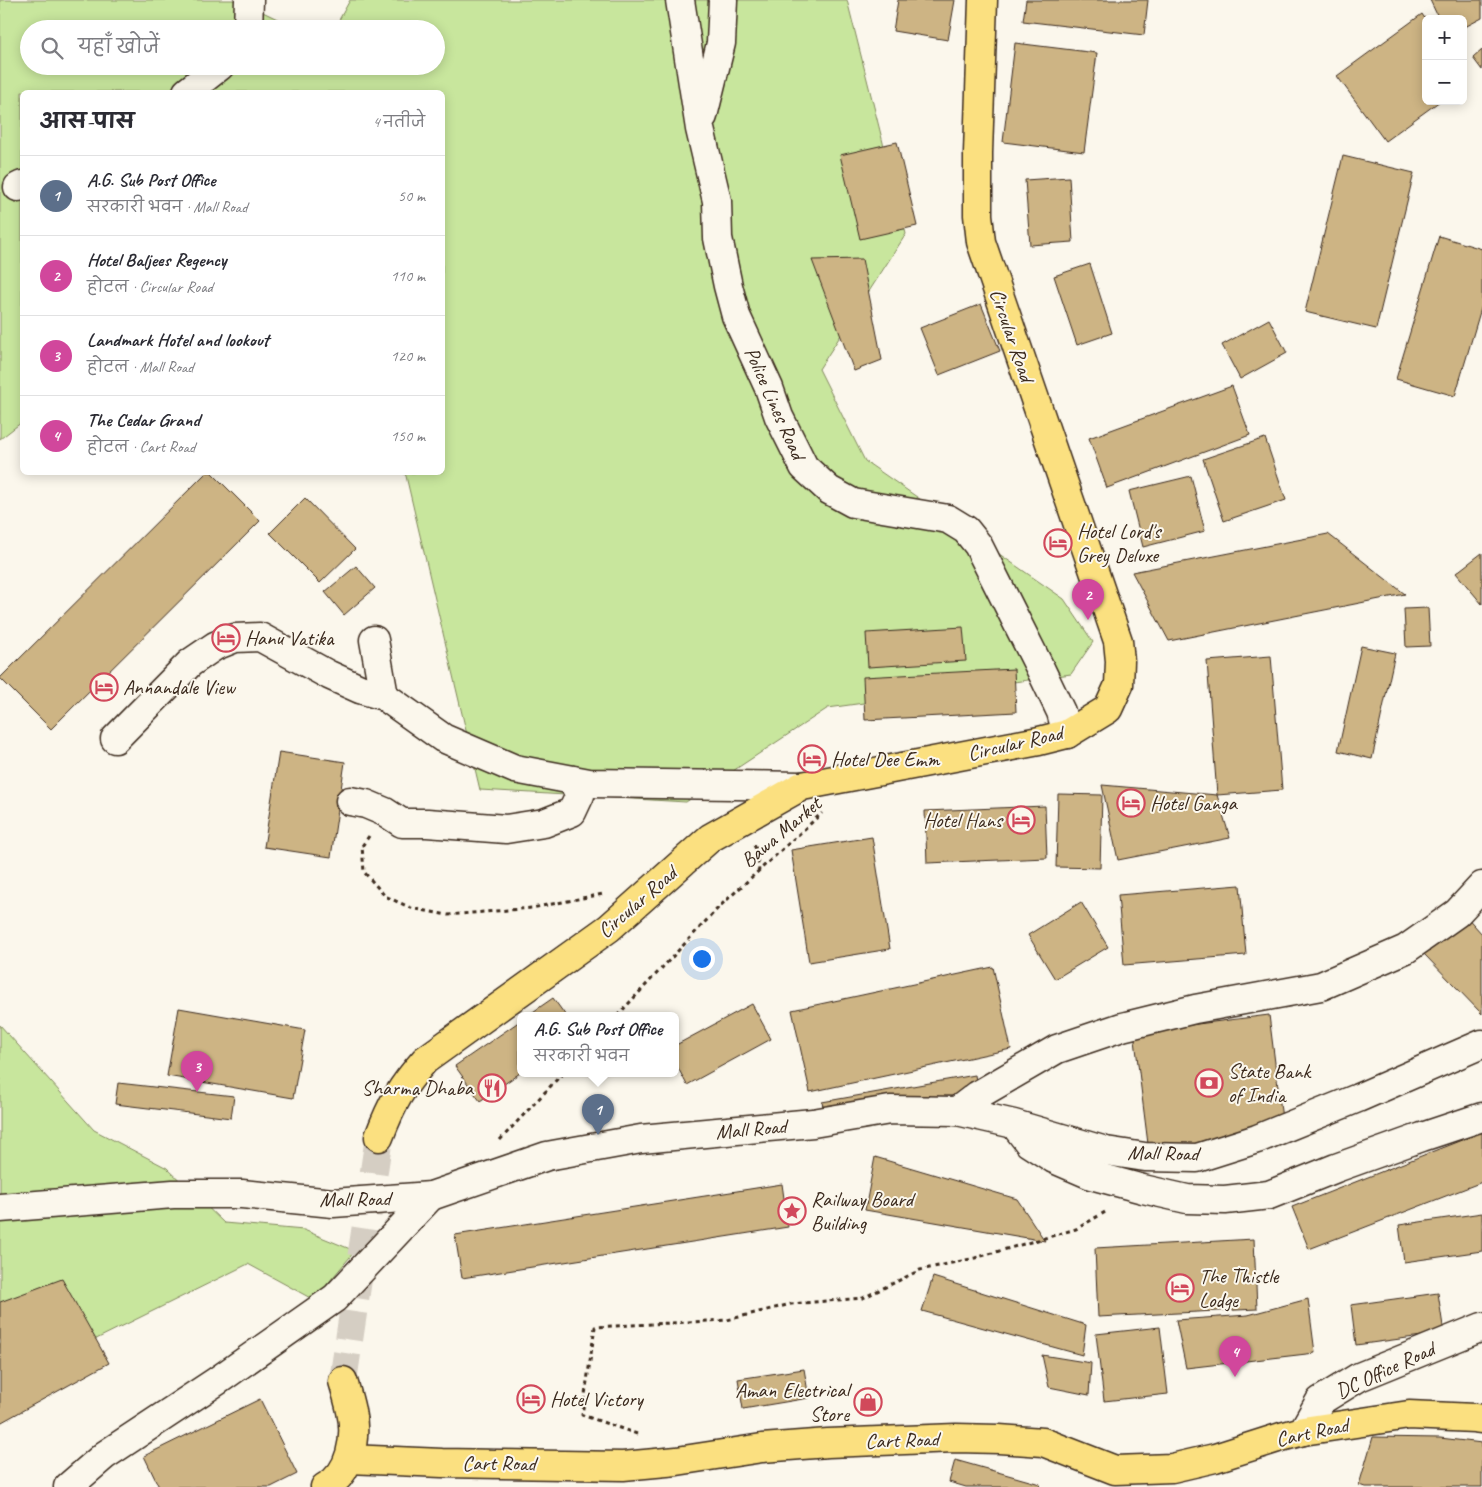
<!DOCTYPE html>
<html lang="hi">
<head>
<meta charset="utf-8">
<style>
  :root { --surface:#fff; --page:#f2f2f3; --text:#2b2b33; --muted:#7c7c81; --line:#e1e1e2; --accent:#1a73e8 }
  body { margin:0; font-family:Caveat,"Playpen Sans Deva",sans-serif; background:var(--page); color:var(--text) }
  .controls { position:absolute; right:15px; top:15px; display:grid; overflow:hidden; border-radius:8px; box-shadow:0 2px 12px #0003 }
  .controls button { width:45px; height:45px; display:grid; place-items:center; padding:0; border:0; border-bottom:1px solid var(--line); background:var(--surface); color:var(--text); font:25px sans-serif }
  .you { position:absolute; left:701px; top:958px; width:18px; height:18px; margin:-12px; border:4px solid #fff; border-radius:50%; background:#1a73e8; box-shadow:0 0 0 8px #1a73e833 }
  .badge { display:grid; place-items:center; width:32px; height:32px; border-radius:50%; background:var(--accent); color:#fff; font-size:16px; font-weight:700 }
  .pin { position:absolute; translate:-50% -41px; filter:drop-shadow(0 1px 2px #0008) }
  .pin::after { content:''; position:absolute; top:26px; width:18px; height:15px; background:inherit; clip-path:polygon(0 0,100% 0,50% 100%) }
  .popup { position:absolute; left:517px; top:1012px; width:162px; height:65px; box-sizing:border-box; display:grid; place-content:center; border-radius:8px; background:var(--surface); filter:drop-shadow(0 1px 4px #0005); font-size:16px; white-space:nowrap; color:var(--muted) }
  .popup b { font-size:19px; color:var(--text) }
  .popup::after { content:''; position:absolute; left:50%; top:100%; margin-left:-10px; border:10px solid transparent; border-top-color:var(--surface) }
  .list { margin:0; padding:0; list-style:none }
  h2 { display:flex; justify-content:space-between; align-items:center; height:65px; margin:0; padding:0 20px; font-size:21px }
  h2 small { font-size:16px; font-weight:400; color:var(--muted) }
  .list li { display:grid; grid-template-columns:32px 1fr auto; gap:15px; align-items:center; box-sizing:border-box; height:80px; padding:0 20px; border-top:1px solid var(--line) }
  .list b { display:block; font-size:19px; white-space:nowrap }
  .list p { margin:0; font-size:16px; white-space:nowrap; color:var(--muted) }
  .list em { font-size:16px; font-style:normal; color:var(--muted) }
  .icon { flex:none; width:28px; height:28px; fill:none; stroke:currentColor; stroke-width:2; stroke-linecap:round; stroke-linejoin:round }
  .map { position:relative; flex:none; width:1482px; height:1487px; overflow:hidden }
  .search { position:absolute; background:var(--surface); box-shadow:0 2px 12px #0003; left:20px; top:20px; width:425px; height:55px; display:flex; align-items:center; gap:12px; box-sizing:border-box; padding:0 18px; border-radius:28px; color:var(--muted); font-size:19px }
  .panel { position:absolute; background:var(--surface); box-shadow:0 2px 12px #0003; left:20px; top:90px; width:425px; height:385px; border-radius:8px }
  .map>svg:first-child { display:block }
</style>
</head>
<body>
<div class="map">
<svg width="1482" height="1487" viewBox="0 0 1482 1487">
  <rect width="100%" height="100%" fill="#fbf7ec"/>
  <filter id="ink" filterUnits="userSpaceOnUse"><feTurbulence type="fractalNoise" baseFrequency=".02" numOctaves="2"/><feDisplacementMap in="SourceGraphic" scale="10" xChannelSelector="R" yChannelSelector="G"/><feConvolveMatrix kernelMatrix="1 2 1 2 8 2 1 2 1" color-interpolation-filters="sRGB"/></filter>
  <g filter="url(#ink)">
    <g fill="#c8e69d" stroke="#82885e">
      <polygon points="0,0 238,0 298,29 29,29 29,66 436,66 436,29 334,29 350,0 847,0 906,234 819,369 865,461 1064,599 1093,642 1071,674 828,708 686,802 480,790 406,476 404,473 442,472 442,92 22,92 22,422 0,439"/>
      <polygon points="0,1025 94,1130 167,1168 224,1223 304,1230 355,1251 314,1300 248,1264 72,1351 0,1348"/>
    </g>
    <g fill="#cdb484" stroke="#3b2a1e">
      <polygon points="898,0 955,0 948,40 893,31"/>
      <polygon points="1026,0 1148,0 1144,35 1023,21"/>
      <polygon points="1430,0 1482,0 1482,18 1463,28 1463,19 1439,19"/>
      <polygon points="1422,14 1426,20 1426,101 1440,101 1385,141 1337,76"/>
      <polygon points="1015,43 1097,53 1084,152 1003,142"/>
      <polygon points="1482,50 1482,70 1473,58"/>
      <polygon points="897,142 917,226 860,239 840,155"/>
      <polygon points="1343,156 1414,173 1376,329 1305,312"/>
      <polygon points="1069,177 1073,242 1030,245 1025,180"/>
      <polygon points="1439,236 1482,249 1482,305 1455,396 1396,379"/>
      <polygon points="862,259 882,360 854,371 812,260"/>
      <polygon points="1090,264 1112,333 1077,345 1054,276"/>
      <polygon points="981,304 1000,351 939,375 920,328"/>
      <polygon points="1269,319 1287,353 1240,379 1222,345"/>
      <polygon points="1232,386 1250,435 1107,488 1089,438"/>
      <polygon points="1265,438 1286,500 1224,521 1203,459"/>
      <polygon points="207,472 211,472 260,521 51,729 0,678"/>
      <polygon points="1191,476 1205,531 1143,547 1129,491"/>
      <polygon points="305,498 355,549 320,583 270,533"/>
      <polygon points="1328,534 1405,594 1169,641 1132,572"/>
      <polygon points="1482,553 1482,604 1456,573"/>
      <polygon points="356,566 375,588 344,615 325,592"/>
      <polygon points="1428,608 1430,646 1406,647 1404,609"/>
      <polygon points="963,627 966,661 868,667 866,633"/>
      <polygon points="1361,646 1395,653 1372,759 1338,751"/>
      <polygon points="1271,656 1282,790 1217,795 1207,661"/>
      <polygon points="1014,669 1016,712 865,720 863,677"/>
      <polygon points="279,752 345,762 331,857 264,847"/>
      <polygon points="1102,785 1217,795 1230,838 1118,860"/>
      <polygon points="1058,794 1102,795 1100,868 1056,867"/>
      <polygon points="1045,806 1047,858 927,863 925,811"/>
      <polygon points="872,837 890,949 809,962 791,850"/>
      <polygon points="1240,885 1246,955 1124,965 1118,895"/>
      <polygon points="1081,902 1108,947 1055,979 1028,935"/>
      <polygon points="1465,915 1482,934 1482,1014 1424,954"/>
      <polygon points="993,967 1011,1049 810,1092 792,1010"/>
      <polygon points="553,998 566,1016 527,1016"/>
      <polygon points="752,1004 771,1039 687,1085 676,1064 676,1045"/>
      <polygon points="179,1008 305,1030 293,1098 167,1076"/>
      <polygon points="1269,1015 1284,1135 1149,1152 1134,1032"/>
      <polygon points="520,1021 520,1073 480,1101 455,1066"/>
      <polygon points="975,1075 980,1107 828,1134 822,1102"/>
      <polygon points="118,1083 234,1096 231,1118 115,1104"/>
      <polygon points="1482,1132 1482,1182 1309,1249 1292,1207"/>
      <polygon points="875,1157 1017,1199 1045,1241 865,1210"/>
      <polygon points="782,1184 788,1227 462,1278 455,1235"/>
      <polygon points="1482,1213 1482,1251 1404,1262 1399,1225"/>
      <polygon points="1254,1239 1257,1309 1098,1317 1095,1248"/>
      <polygon points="933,1277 1086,1325 1082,1355 922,1311"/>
      <polygon points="62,1279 109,1363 0,1423 0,1302"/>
      <polygon points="1438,1293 1444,1333 1356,1345 1351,1305"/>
      <polygon points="1308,1299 1315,1353 1186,1368 1176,1320 1248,1315"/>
      <polygon points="1160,1327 1168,1394 1104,1401 1096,1334"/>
      <polygon points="1042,1355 1091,1363 1089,1395 1049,1387"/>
      <polygon points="804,1369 809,1398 743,1409 738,1379"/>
      <polygon points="260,1399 297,1474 271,1487 159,1487 144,1456"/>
      <polygon points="1373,1437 1440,1438 1482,1443 1482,1487 1365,1487 1359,1485"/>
      <polygon points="955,1460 1040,1484 1039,1487 966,1487 949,1482"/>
    </g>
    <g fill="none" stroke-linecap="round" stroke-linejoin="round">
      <polyline stroke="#d5cec3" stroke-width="28" stroke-dasharray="28 14" stroke-linecap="butt" points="343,1381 379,1137"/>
      <g stroke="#3b2a1e" stroke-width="31">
        <g id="minor">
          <polyline points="680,0 700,129 717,201 718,238 728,286 736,316 769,388 779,417 804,467 829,490 853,503 948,519 966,530 978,545 1039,666 1061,712 1067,734"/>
          <polyline points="248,29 249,0"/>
          <polyline points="187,92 220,66"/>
          <polyline points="703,116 721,43 723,0"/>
          <polyline points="18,187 22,185"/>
          <polyline points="374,640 384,696"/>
          <polyline points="115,739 190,663 215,646 235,638 260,637 329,675 360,689 384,696 443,738 515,769 589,783 802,786"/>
          <polyline points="350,801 366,804 385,812 402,823 427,823 506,829 544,823 572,812 580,795 572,780"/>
          <polyline points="957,1111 978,1095 1057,1049 1122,1027 1195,1009 1321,986 1406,949 1457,913 1482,886"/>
          <polyline points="1018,1129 1029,1143 1054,1159 1091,1175 1143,1189 1187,1199 1225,1200 1269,1195 1336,1168 1422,1137 1482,1117"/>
          <polyline points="0,1208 173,1194 242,1194 333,1203 431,1196 547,1156 641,1139 813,1123 890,1110 957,1111 1014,1124 1106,1151 1145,1157 1197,1158 1257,1139 1358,1098 1482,1044"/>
          <polyline points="1303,1431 1320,1401 1359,1377 1482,1327"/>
          <polyline points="68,1487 105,1455 217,1381 335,1298 431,1196"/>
        </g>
      </g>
      <g stroke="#3b2a1e" stroke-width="31">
        <g id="major">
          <path d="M379,1137C392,1103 401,1087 425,1060L609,928L710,838L802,786L1039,741L1067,734L1108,709L1119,685L1120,661L1118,641L981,242L978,215V153L983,0"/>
          <polyline points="349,1459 442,1463 623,1466 677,1461 762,1448 828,1443 956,1438 999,1439 1043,1442 1115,1470 1172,1468 1215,1458 1281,1437 1303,1431 1409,1415 1474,1418 1482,1419"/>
          <path d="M325,1487C351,1474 357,1437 351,1411C349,1401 346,1391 343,1381"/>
        </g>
      </g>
      <g stroke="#3b2a1e" stroke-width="3" stroke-dasharray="4 4" stroke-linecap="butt">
        <polyline points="369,836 362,846 364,872 385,896 411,908 448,915 532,908 603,894"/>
        <polyline points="754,845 756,849 759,871"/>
        <polyline points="617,1016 719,907 822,813"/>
        <polyline points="500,1140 562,1074"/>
        <polyline points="637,1434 582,1415 595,1327 727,1320 791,1304 863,1298 920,1270 975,1258 1076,1229 1107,1211"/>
      </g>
      <use href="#minor" stroke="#fbf7ec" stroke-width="28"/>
      <use href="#major" stroke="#fbe080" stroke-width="28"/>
    </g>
  </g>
  <defs>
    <g id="hotel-ring" transform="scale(1.4375)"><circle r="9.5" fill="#fbf7ec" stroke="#d1495b" stroke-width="1.5"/><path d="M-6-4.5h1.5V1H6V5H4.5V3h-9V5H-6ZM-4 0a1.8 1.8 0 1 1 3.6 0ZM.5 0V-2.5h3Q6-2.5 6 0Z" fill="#d1495b"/></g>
    <g id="bank-ring" transform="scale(1.4375)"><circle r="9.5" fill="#fbf7ec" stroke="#d1495b" stroke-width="1.5"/><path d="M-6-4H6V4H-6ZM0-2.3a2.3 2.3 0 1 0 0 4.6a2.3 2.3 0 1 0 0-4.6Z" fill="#d1495b"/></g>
    <g id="restaurant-ring" transform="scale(1.4375)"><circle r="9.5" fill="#fbf7ec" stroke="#d1495b" stroke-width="1.5"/><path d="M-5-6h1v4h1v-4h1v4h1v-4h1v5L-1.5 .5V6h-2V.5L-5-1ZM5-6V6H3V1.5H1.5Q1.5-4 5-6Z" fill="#d1495b"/></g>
    <g id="sight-ring" transform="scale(1.4375)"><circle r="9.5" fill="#fbf7ec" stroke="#d1495b" stroke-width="1.5"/><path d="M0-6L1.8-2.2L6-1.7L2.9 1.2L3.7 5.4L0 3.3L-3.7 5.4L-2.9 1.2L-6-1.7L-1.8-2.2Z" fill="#d1495b"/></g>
    <g id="shop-ring" transform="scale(1.4375)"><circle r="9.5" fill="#fbf7ec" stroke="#d1495b" stroke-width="1.5"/><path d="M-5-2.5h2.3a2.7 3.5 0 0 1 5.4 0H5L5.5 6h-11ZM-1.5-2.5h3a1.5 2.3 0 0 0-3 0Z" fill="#d1495b"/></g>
  </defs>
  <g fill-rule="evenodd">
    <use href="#hotel-ring" x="1058" y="543"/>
    <use href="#hotel-ring" x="226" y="638"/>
    <use href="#hotel-ring" x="104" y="687"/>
    <use href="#hotel-ring" x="812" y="759"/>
    <use href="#hotel-ring" x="1131" y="803"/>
    <use href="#hotel-ring" x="1021" y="820"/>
    <use href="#bank-ring" x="1209" y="1083"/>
    <use href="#restaurant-ring" x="492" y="1088"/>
    <use href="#sight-ring" x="792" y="1211"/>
    <use href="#hotel-ring" x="1180" y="1288"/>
    <use href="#hotel-ring" x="531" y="1399"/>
    <use href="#shop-ring" x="868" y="1402"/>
  </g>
  <g text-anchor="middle" stroke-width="4" stroke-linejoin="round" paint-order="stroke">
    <g font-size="21" fill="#3b2a1e" stroke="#fbf7ec">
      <text transform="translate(1012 335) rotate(71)" y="7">Circular Road</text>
      <text transform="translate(775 403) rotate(66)" y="7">Police Lines Road</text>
      <text transform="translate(1015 743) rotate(-13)" y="7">Circular Road</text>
      <text transform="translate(781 832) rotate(-40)" y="7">Bawa Market</text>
      <text transform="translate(637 902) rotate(-41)" y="7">Circular Road</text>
      <text transform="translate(751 1129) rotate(-5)" y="7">Mall Road</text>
      <text transform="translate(1163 1153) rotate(1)" y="7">Mall Road</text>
      <text transform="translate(355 1199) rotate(-1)" y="7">Mall Road</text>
      <text transform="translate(1385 1370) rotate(-25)" y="7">DC Office Road</text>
      <text transform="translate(1312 1432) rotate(-12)" y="7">Cart Road</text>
      <text transform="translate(902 1440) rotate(-2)" y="7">Cart Road</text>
      <text x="499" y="1470">Cart Road</text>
    </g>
    <g font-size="21" fill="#3b2a1e" stroke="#fbf7ec" text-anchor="start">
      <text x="1077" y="538">Hotel Lord's<tspan x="1077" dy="24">Grey Deluxe</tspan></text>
      <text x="245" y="645">Hanu Vatika</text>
      <text x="123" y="694">Annandale View</text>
      <text x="831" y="766">Hotel Dee Emm</text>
      <text x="1150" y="810">Hotel Ganga</text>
      <text x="1002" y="827" text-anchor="end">Hotel Hans</text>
      <text x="1228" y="1078">State Bank<tspan x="1228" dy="24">of India</tspan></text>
      <text x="473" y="1095" text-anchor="end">Sharma Dhaba</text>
      <text x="811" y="1206">Railway Board<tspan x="811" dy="24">Building</tspan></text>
      <text x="1199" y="1283">The Thistle<tspan x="1199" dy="24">Lodge</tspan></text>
      <text x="849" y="1397" text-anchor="end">Aman Electrical<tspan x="849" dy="24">Store</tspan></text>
      <text x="550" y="1406">Hotel Victory</text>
    </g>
  </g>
</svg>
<div class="controls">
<button>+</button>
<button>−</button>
</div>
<div class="you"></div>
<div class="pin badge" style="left:598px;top:1135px;background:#5c6f8a">1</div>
<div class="popup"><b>A.G. Sub Post Office</b>सरकारी भवन</div>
<div class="pin badge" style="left:1088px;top:620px;background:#d1479c">2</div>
<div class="pin badge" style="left:197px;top:1092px;background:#d1479c">3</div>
<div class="pin badge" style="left:1235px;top:1377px;background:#d1479c">4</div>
<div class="search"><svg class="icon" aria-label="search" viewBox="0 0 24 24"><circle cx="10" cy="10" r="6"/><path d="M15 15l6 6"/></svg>यहाँ खोजें</div>
<section class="panel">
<h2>आस-पास<small>4 नतीजे</small></h2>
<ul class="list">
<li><span class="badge" style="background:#5c6f8a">1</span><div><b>A.G. Sub Post Office</b><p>सरकारी भवन · Mall Road</p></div><em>50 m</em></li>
<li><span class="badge" style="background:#d1479c">2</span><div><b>Hotel Baljees Regency</b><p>होटल · Circular Road</p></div><em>110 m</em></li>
<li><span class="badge" style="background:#d1479c">3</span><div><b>Landmark Hotel and lookout</b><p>होटल · Mall Road</p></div><em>120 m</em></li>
<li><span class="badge" style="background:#d1479c">4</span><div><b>The Cedar Grand</b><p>होटल · Cart Road</p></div><em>150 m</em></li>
</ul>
</section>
</div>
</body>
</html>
